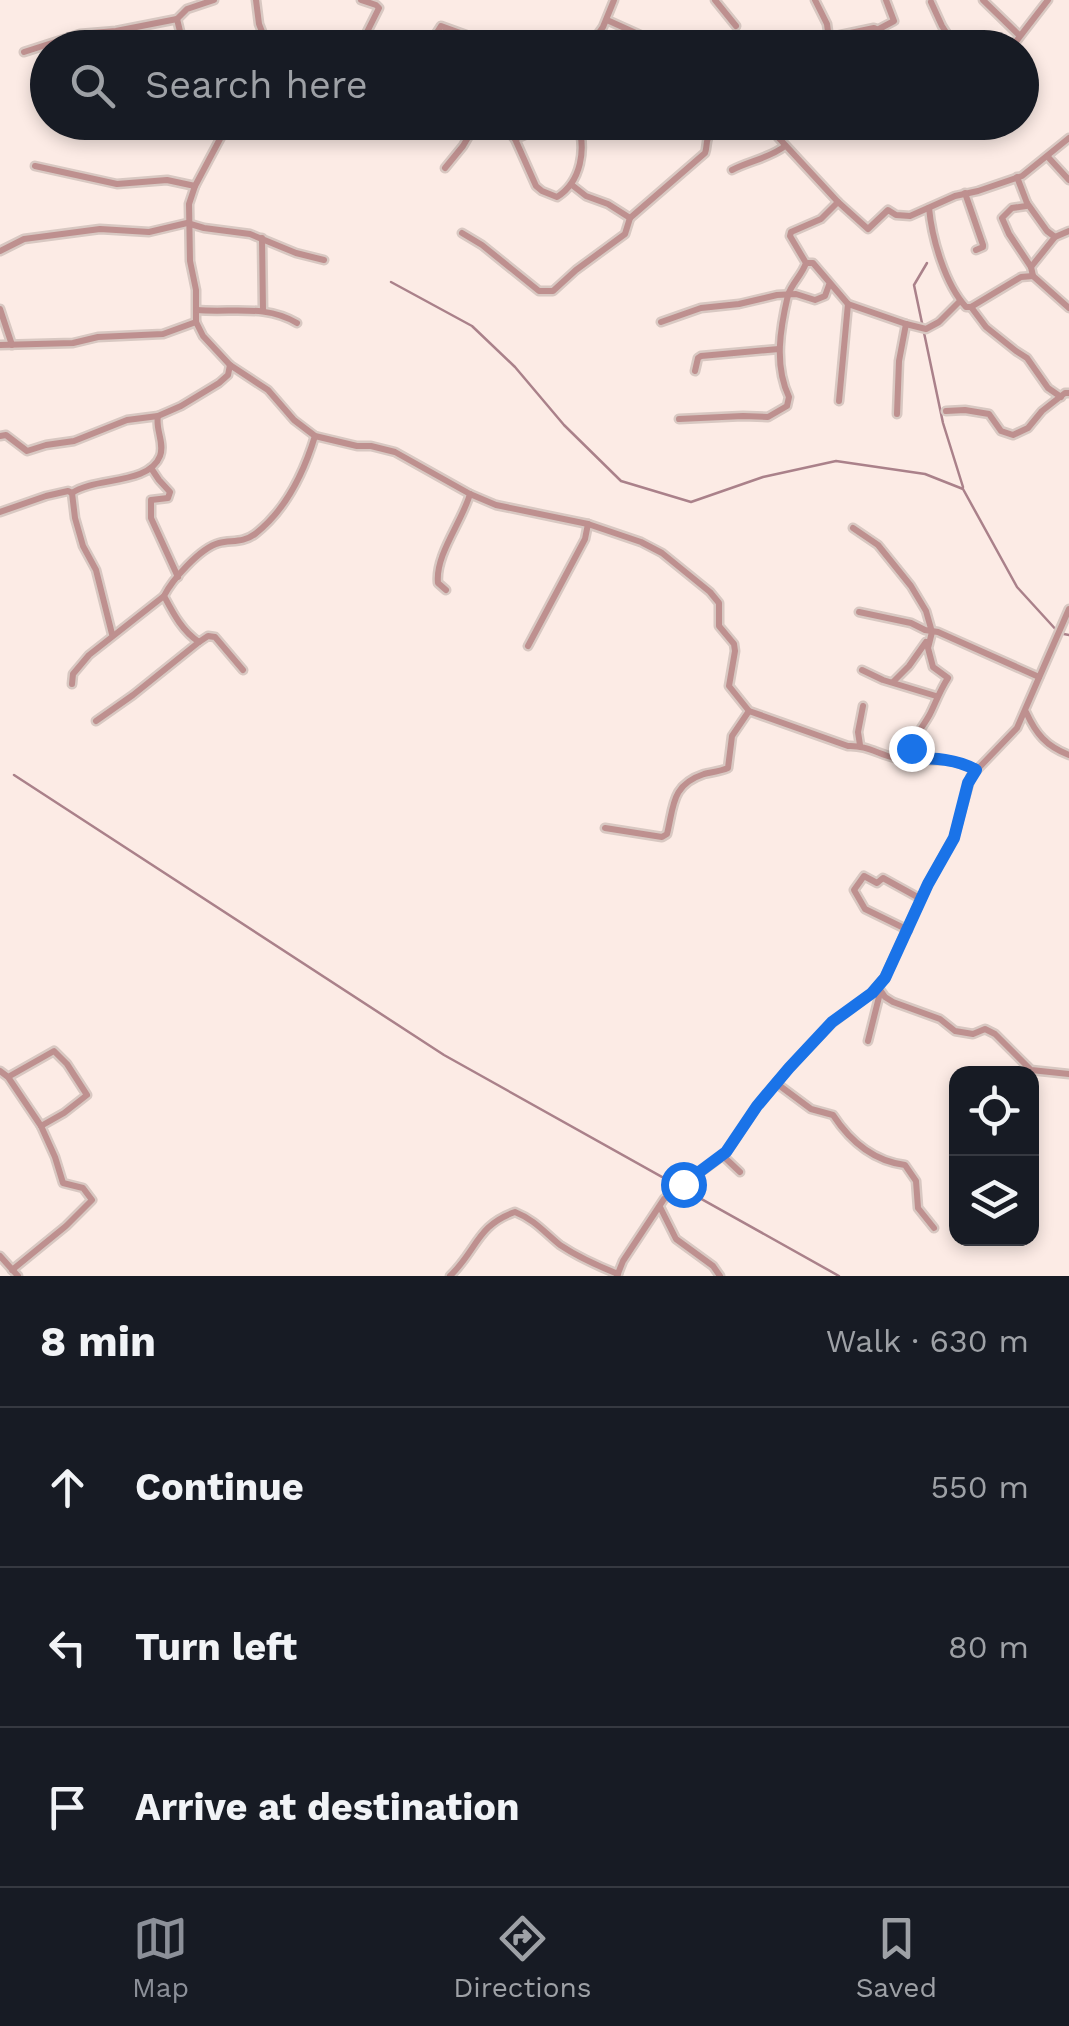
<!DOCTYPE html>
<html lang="en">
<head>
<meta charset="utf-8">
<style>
  :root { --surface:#171b24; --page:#242831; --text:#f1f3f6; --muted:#9ea1a6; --line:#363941; --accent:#8c9099 }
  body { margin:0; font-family:"Work Sans",sans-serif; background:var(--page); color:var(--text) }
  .controls { position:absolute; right:30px; bottom:30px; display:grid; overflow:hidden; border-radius:20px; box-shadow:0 5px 15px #0003 }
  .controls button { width:90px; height:90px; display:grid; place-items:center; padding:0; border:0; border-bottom:2px solid var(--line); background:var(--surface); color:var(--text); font:50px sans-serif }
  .stop { position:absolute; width:30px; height:30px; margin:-22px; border:8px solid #1a73e8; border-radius:50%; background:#fff }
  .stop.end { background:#1a73e8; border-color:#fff; box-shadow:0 2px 10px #0008 }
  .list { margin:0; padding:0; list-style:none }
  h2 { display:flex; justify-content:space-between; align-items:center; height:130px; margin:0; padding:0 40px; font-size:42px }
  h2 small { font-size:32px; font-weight:400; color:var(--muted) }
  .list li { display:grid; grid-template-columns:65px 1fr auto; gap:30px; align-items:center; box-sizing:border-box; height:160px; padding:0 40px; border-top:2px solid var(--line) }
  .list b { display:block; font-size:38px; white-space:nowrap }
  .list em { font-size:32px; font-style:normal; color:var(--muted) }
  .icon { flex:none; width:55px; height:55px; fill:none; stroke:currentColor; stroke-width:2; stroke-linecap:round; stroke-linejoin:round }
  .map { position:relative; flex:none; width:1069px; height:1276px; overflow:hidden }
  .search { position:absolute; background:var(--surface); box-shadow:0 5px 15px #0003; left:30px; right:30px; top:30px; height:110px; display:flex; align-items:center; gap:25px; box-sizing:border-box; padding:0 35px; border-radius:55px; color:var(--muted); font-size:38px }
  .sheet { height:610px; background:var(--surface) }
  nav { display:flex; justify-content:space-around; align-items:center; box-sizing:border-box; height:140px; border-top:2px solid var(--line); background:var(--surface); font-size:28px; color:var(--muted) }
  nav a { display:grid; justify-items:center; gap:5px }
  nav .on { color:var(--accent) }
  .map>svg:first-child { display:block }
</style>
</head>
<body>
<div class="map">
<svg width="1069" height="1276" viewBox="0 0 1069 1276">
  <rect width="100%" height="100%" fill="#fcebe5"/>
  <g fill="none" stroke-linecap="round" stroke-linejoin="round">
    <g stroke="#aa818a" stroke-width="2.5">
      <polyline points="927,263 914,285 943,423 963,487"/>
      <polyline points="391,282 472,326 515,367 564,425 621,481 691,502 763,477 836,461 925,474 963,489 1017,587 1059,633 1069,635"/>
      <polyline points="14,775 444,1055 839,1276"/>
    </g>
    <g stroke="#d8c8c2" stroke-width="11">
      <g id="minor">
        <polyline points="256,0 259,24 266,42"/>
        <polyline points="715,0 736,26"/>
        <polyline points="815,0 827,24 829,39"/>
        <polyline points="983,0 1019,35"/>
        <polyline points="931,2 942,26 956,48"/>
        <polyline points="177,19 184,48"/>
        <polyline points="607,20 669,48"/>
        <polyline points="879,29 894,21 886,0"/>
        <path d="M261,48C271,37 286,44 300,48"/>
        <polyline points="359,48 379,8 376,5 361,0"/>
        <polyline points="427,48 441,26 502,48"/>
        <polyline points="588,48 603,27 614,0"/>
        <polyline points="805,48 817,40 874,28 884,33 897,48"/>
        <polyline points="1011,48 1048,0"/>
        <polyline points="24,52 80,34 116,31 177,19 187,9 214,0"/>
        <path d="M229,122L195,186L189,204L190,261L196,290V322L203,336L230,365L268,390L294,420L315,436L357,446H371L395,452L470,494L496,505L588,524L641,542L662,553L710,592L719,603V626L734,644L735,651L729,686L749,711L848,746C866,745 878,754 895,758C924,764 947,753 975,770"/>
        <path d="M500,122L515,139L536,186L542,191L557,197C581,182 587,149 577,122"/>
        <polyline points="764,122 838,202 868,229 888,210 896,215 910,216 955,196 978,191 1022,176 1069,138"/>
        <polyline points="515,139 535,131 545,122"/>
        <polyline points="1048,157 1069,180"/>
        <polyline points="35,166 117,184 167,180 195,186"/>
        <polyline points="445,168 463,146 477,122"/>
        <path d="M732,170C749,161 770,158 785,146"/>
        <polyline points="1017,177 1027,203 1026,206 1012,208 1002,218 1009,234 1031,267 1033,276 1069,308"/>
        <path d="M572,185L586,196L608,204L630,218L705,153C707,148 706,143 708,138C713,125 733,129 744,122"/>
        <polyline points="965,193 983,245 983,247 976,250"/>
        <polyline points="1027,203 1047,231 1055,237"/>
        <path d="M929,208C932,239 945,284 966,307H971L1021,277L1033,276"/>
        <polyline points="462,233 482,245 539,291 553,291 576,270 625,234 630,218"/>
        <polyline points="262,238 263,310"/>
        <polyline points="0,251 24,239 100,229 149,232 187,223 204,228 250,234 296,253 324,260"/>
        <polyline points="806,263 813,263 848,304 906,324 926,329 939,322 960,301"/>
        <polyline points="1031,267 1055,237 1069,231"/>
        <polyline points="971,307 986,327 1016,351 1027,358 1048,388 1061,397"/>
        <polyline points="0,309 12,345"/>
        <path d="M197,310C232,313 265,304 297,323"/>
        <polyline points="661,322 701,308 739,304 777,295 796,294 815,300 825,296 829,285"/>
        <polyline points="0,345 73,343 98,337 163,334 196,322"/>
        <polyline points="695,371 698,358 701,356 779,349"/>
        <polyline points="839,401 848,304"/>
        <polyline points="946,411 965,410 989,414 1001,431 1013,435 1028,428 1042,411 1065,393 1069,393"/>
        <polyline points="897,414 899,361 906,324"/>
        <path d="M679,419L743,416L768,417L787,406L789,397C774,365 780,329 788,295C792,283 802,275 806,263L790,236L791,232L821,219L838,202"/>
        <polyline points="0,436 6,435 27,451 46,445 74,441 127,420 158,416 181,406 219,383 228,375 230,365"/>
        <polyline points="151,468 159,480 170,492 168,498 151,500 151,518 178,577"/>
        <polyline points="0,512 46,496 68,491 72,493"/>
        <path d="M853,528L878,545L911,586L926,611L932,632L928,648L933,667L948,678C940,690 936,702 930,714C922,729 909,741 912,758"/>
        <path d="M446,590L438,583C435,555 462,522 470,494"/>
        <polyline points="859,612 911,623 925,630 938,632 1039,677"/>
        <path d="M112,634L96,570L83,546L75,518L72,493C94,477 149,485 160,456C165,443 155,429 158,416"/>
        <polyline points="528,646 585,539 588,524"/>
        <path d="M243,670L215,637L208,636L199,642C182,631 173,613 164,596C172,580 200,548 219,543C232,540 243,543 255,534C286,510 304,472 315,436"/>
        <polyline points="862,670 883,680 936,696"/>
        <polyline points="893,682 909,666 926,642"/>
        <polyline points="72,684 73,674 89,655 164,596"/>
        <path d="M1026,712C1036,734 1046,746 1069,755"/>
        <polyline points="96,721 133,695 199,642"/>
        <polyline points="860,745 858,732 863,706"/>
        <path d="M605,828L662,837L667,834C674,806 671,785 704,774C713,772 721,771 728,768L732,736L749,711"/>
        <polyline points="908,930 865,909 854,890 864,876 877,883 883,878 921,899"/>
        <polyline points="878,987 885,997 893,1002 940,1019 955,1031 973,1034 985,1029 995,1034 1031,1070 1069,1074"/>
        <polyline points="868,1041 879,997 878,989"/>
        <polyline points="0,1071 8,1077 41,1126 64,1113 87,1095 67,1064 54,1051 8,1077"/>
        <path d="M776,1083L811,1109L833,1115C850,1141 874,1161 905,1165L916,1181L918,1208L934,1228"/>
        <polyline points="722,1155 740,1172"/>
        <polyline points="660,1207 676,1239 713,1266 720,1276"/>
        <polyline points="0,1256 18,1276"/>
        <polyline points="12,1270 66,1226 92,1200 83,1188 63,1183 55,1157 41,1126"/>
        <path d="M450,1276C477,1250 477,1225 515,1212C535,1220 544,1232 560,1245C578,1257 598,1266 618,1274"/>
        <polyline points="617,1276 623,1261 664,1199 726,1153 757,1106 789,1068 832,1023 872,993 885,977 928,884 954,837 971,776 1017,728 1069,609"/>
      </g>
    </g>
    <use href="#minor" stroke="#be908f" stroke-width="6"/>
  </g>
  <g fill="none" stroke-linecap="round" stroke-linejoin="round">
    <path stroke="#1a73e8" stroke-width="12" d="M683,1184L726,1152L757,1106L789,1068L832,1022L872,993L885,978L928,884L954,838L968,783L976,770C957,759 934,758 912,758L911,748"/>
  </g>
</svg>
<div class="controls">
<button><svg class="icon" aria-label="locate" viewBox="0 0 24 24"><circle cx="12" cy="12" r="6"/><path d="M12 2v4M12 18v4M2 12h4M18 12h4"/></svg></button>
<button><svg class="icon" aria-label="layers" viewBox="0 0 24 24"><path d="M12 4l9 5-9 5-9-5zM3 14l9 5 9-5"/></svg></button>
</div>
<div class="stop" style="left:683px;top:1184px"></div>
<div class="stop end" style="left:911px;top:748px"></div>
<div class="search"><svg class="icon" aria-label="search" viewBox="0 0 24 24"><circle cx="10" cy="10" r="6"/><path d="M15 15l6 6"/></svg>Search here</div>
</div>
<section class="sheet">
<h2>8 min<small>Walk · 630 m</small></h2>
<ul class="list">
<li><svg class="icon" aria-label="ahead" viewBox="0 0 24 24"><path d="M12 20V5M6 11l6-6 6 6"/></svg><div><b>Continue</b></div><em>550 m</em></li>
<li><svg class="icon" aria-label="left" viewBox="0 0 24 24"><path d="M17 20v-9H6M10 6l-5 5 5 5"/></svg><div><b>Turn left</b></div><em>80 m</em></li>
<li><svg class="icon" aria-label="arrive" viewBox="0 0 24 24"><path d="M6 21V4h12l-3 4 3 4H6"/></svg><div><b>Arrive at destination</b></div></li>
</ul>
</section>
<nav>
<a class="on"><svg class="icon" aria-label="map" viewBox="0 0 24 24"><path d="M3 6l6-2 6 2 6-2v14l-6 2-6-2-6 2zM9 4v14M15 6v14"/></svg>Map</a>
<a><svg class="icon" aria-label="directions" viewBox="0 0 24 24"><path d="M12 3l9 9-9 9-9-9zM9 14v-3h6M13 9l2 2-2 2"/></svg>Directions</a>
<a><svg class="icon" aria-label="saved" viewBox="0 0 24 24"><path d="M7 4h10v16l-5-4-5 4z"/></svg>Saved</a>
</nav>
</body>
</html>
